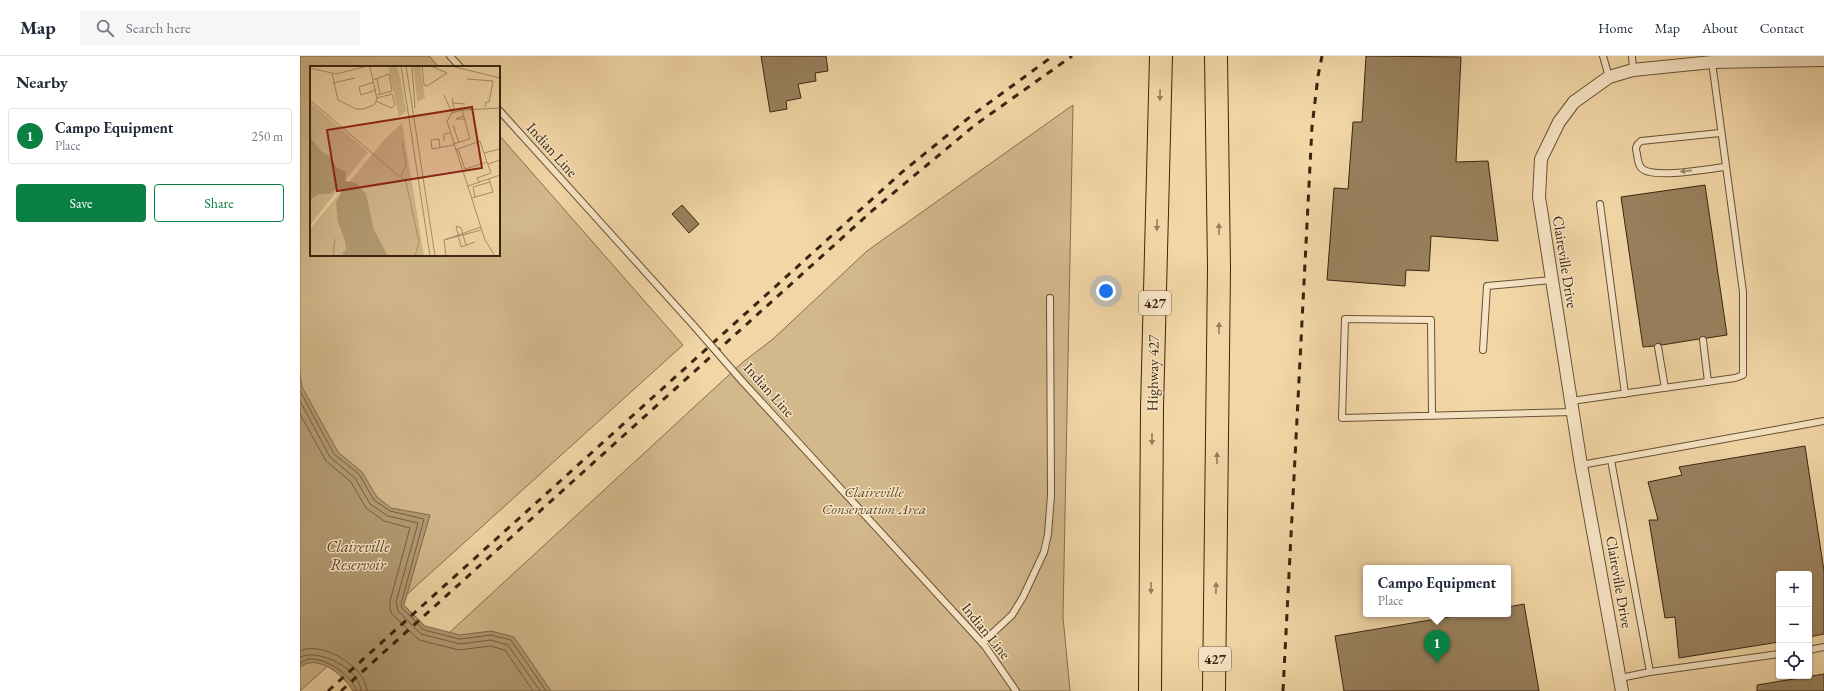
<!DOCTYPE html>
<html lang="en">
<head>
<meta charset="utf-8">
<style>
  :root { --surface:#fff; --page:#f6f6f7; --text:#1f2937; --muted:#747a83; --line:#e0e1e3; --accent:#0b8043 }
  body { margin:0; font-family:"EB Garamond",serif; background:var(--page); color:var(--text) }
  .controls { position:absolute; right:12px; bottom:12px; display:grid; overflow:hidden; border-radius:4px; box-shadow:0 1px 3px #0004 }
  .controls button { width:36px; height:36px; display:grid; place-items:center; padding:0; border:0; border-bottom:1px solid var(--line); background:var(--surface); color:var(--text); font:20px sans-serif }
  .you { position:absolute; left:806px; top:235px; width:14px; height:14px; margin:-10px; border:3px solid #fff; border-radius:50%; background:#1a73e8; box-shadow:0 0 0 6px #1a73e833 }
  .badge { display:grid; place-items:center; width:26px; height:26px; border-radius:50%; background:var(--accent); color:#fff; font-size:13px; font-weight:700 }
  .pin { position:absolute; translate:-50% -33px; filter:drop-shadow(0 1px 2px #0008) }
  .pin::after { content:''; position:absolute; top:21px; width:14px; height:12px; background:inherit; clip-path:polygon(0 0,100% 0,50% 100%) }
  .popup { position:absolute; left:1063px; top:509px; width:148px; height:52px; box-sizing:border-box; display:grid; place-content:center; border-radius:4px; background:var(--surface); filter:drop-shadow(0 1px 3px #0005); font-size:13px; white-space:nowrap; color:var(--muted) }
  .popup b { font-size:15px; color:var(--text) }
  .popup::after { content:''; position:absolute; left:50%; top:100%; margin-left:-8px; border:8px solid transparent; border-top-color:var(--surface) }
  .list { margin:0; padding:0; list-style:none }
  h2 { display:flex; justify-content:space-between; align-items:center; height:52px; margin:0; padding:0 16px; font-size:17px }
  h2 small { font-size:13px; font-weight:400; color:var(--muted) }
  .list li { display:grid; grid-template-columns:26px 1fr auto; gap:12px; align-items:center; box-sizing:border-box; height:56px; margin:0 8px 8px; padding:0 8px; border:1px solid var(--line); border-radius:4px }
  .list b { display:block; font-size:15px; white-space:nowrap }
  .list p { margin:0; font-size:13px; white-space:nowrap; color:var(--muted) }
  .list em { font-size:13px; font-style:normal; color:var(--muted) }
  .actions { display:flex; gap:8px; padding:12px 16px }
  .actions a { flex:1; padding:9px 0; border:1px solid var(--accent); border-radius:4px; text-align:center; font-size:14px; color:var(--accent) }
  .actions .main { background:var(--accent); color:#fff }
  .icon { flex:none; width:22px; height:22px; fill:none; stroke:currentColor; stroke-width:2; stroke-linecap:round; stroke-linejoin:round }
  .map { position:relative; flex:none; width:1524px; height:635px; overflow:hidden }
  header { display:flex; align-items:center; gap:24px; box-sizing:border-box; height:56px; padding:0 20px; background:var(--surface); border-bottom:1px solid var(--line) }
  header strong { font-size:19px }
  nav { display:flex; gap:22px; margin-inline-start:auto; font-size:14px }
  .search { width:280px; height:36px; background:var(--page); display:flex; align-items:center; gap:10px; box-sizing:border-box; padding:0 14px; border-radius:4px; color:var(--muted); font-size:15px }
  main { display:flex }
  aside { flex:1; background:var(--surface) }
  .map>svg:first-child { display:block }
</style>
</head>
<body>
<header>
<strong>Map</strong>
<div class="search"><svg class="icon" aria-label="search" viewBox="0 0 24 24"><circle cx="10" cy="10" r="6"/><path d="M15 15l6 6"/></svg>Search here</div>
<nav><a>Home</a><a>Map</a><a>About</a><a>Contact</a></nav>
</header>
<main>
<aside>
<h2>Nearby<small></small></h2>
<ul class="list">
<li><span class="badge">1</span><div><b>Campo Equipment</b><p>Place</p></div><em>250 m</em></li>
</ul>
<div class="actions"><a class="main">Save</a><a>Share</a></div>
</aside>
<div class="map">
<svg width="1524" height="635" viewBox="0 0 1524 635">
  <rect width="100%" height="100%" fill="#f2d6a6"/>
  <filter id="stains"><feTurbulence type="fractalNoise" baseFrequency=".005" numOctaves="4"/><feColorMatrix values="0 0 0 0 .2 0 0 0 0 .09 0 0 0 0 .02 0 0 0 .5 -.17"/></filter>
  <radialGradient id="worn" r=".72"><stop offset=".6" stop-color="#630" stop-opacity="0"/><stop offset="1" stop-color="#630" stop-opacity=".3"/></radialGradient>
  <g fill="#d3b88c" stroke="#866e4e">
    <polygon points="0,0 129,0 139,11 11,11 11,199 199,199 199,79 383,289 0,635"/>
    <polygon points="773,49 763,561 770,635 70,635 150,576 443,306 473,283 567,195"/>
  </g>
  <path fill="#b39a73" stroke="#826b4b" d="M0,318L2,331L38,396L62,416L77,441L91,452L130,459L104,549L125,570L160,579L191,575L214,581L251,635H53C45,622 26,604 9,607C6,607 3,610 0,611Z"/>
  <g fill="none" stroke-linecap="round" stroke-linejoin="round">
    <g stroke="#766042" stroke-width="1">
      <polyline points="0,335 34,398 59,418 74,444 90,455 124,463 101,548 102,552 124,574 160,583 191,579 211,584 246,635"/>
      <polyline points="0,345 30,401 55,422 70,448 88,460 118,467 96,546 98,555 121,578 160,588 191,584 208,589 240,635"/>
      <polyline points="0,358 26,405 51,426 66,452 84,465 110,472 90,545 90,553 92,558 119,584 159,594 190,590 205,594 233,635"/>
      <path d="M0,595C22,584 66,611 67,635"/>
      <path d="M0,601C19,592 60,613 61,635"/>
      <path d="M0,607C3,606 6,603 9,603C24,601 54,620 56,635"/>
    </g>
  </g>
  <g fill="#99815e" stroke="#392510">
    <polygon points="461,0 526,0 528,15 515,17 516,25 498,28 501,42 486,45 487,53 470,56"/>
    <polygon points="1066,0 1161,1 1156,106 1188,105 1198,185 1131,180 1129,215 1106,214 1105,230 1027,224 1034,132 1048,133 1053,66 1062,66"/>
    <polygon points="1405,129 1427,279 1407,282 1402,280 1399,283 1362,289 1358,287 1354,290 1343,291 1321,141"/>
    <polygon points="382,149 399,168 389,177 372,158"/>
    <polygon points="1505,390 1524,515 1524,578 1509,581 1509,518 1479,518 1479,586 1379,602 1375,561 1365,562 1349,464 1358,464 1348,426 1382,419 1379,411"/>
    <polygon points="1224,548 1239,635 1044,635 1035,580 1166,558 1208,558 1208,551"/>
    <polygon points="1524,618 1524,635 1457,635 1457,629"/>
  </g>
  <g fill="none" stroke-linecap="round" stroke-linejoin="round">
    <g stroke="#675136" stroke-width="8">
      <g id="lane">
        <polyline points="150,0 160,11"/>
        <polyline points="1303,0 1309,21"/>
        <polyline points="1332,0 1333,14"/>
        <polyline points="199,54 394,270"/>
        <path d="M1420,77L1341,85C1336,89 1335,92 1337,98C1338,104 1338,111 1344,114C1359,122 1407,113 1425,111"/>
        <polyline points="1300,148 1325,338"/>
        <polyline points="1403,284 1408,326"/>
        <polyline points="1358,291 1365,332"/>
        <polyline points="1183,294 1187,230 1252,224"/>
        <polyline points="442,325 685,590 716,635"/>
        <polyline points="1271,345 1435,322 1443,319 1443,236 1412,6"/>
        <polyline points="1132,360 1131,264 1045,263 1042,362 1273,356"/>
        <polyline points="1311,404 1350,616 1320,622"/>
        <polyline points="1281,409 1524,365"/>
        <polyline points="682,587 712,559 723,541 744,496 748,478 751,439 750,242"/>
        <polyline points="1509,594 1524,591"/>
        <polyline points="1350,616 1479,598"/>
      </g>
    </g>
    <g stroke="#675136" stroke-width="14">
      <polyline id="street" points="1322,635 1281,409 1239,141 1241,103 1259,66 1274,46 1309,21 1333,14 1412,6 1524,4"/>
    </g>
    <g stroke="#392510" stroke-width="24">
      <g id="highway">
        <polyline points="850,635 852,352 861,0"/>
        <polyline points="914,635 919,212 916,0"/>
      </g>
    </g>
    <use href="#lane" stroke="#f7e4c5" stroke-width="6"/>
    <use href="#street" stroke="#f7e4c5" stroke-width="12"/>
    <use href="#highway" stroke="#f2d6a6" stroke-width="22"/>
    <g stroke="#392510" stroke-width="3" stroke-dasharray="7 7" stroke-linecap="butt">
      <polyline points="28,635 601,117 671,60 753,0"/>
      <polyline points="41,635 573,154 675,69 772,0"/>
      <polyline points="983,635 1012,71 1018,20 1022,0"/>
    </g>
    <g stroke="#675136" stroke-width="8" stroke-linecap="butt">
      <polyline id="lane-bridge" points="394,270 442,325"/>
    </g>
    <use href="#lane-bridge" stroke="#f7e4c5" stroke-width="6"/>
  </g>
  <defs><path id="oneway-solid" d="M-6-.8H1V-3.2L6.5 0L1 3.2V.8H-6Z"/></defs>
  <g fill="#967e5b">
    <use href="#oneway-solid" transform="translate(860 39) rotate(91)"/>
    <use href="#oneway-solid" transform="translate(857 169) rotate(91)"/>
    <use href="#oneway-solid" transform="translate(919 173) rotate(-91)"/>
    <use href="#oneway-solid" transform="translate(919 272) rotate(-89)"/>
    <use href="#oneway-solid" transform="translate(852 383) rotate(90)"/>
    <use href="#oneway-solid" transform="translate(917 402) rotate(-89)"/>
    <use href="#oneway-solid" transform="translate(851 532) rotate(90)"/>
    <use href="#oneway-solid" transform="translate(916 532) rotate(-89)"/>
  </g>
  <use fill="#98846a" href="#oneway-solid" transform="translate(1386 115) rotate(174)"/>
  <g text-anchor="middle" stroke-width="3" stroke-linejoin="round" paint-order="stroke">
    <g fill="#f7e4c5" stroke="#725e46" stroke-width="1">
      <rect x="839" y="235" width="32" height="24" rx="3"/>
      <rect x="899" y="591" width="32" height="24" rx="3"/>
    </g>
    <g font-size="14" font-weight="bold" fill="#392510">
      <text x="855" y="252">427</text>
      <text x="915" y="608">427</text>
    </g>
    <g font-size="15" fill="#392510" stroke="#f7e4c5">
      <text transform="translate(252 94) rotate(48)" y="5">Indian Line</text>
      <text transform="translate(1265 206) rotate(81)" y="5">Claireville Drive</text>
      <text transform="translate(853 317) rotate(-89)" y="5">Highway 427</text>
      <text transform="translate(469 334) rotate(48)" y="5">Indian Line</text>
      <text transform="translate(1319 526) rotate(80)" y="5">Claireville Drive</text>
      <text transform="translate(686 575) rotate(51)" y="5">Indian Line</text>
    </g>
    <g font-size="15" font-style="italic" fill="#604a2f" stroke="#f7e4c5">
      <text x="574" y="441">Claireville<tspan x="574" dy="17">Conservation Area</tspan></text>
    </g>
    <g font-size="16" font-style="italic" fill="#5e482e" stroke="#f7e4c5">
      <text x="58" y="496">Claireville<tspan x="58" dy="18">Reservoir</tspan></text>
    </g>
  </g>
  <g transform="translate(10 10)">
    <rect width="190" height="190" fill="#f2d6a6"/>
    <path d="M78,0H87L90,11L96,45L89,51ZM104,0H110L115,32L107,36ZM0,36L58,86L0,159ZM92,57L114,190H0V163L74,74Z" fill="#d3b88c"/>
    <path d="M0,71L12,86L20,91L27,102L36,106L35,115L46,117L56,128L64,164L78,190H35L32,187L36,184L35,175L28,156L26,137L32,125L27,122L20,128H8L0,134Z" fill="#b39a73"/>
    <path fill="none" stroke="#a88f6a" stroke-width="1" d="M91,0L120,190M96,0L125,190M102,0L105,42M112,0L114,19L117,20L137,7L121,0M141,0L190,12M0,2L26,8L57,0M22,7L28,34L46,43H53L64,39L67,33L60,1M67,13L70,28M157,13L183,15L179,36H176L175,41M63,14L79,8L82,25L67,29M64,16L49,21L51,29L66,24M23,17L45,12M134,29L142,47M142,32L144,46M0,34L96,116L109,176L105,190M66,35L81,42L85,39L82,28L67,32M143,37L155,38M154,50L146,53H155M143,59L149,77M134,75V68L140,67M143,78L160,73L152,44M130,82L129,73L121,74L122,83L144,79M148,83L155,103M145,84L170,75L174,87L190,83M178,98L190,94M155,103L177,96L174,87M91,110L96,99L92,76M169,116L167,112L181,107L177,96M158,120L190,109M165,131L183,126L180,116M162,132L165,131L163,121L180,116L179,113M134,174L171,164M134,174L171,161M134,174L136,190M156,179L151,162L146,160L151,181L165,176M23,190L25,173M185,190L175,174L137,55L142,47L152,44L190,42"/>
    <path fill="#8f2418" fill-opacity="0.15" stroke="#8f2418" stroke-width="2" d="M162,41L172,102L27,125L17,64Z"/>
    <rect width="190" height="190" fill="none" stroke="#392510" stroke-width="2"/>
  </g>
  <rect width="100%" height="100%" filter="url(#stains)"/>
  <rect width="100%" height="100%" fill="url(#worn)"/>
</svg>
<div class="controls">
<button>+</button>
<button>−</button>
<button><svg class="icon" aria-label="locate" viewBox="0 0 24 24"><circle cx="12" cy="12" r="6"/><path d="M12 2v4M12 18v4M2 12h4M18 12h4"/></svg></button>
</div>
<div class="you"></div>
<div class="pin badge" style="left:1137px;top:607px">1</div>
<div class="popup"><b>Campo Equipment</b>Place</div>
</div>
</main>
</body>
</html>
